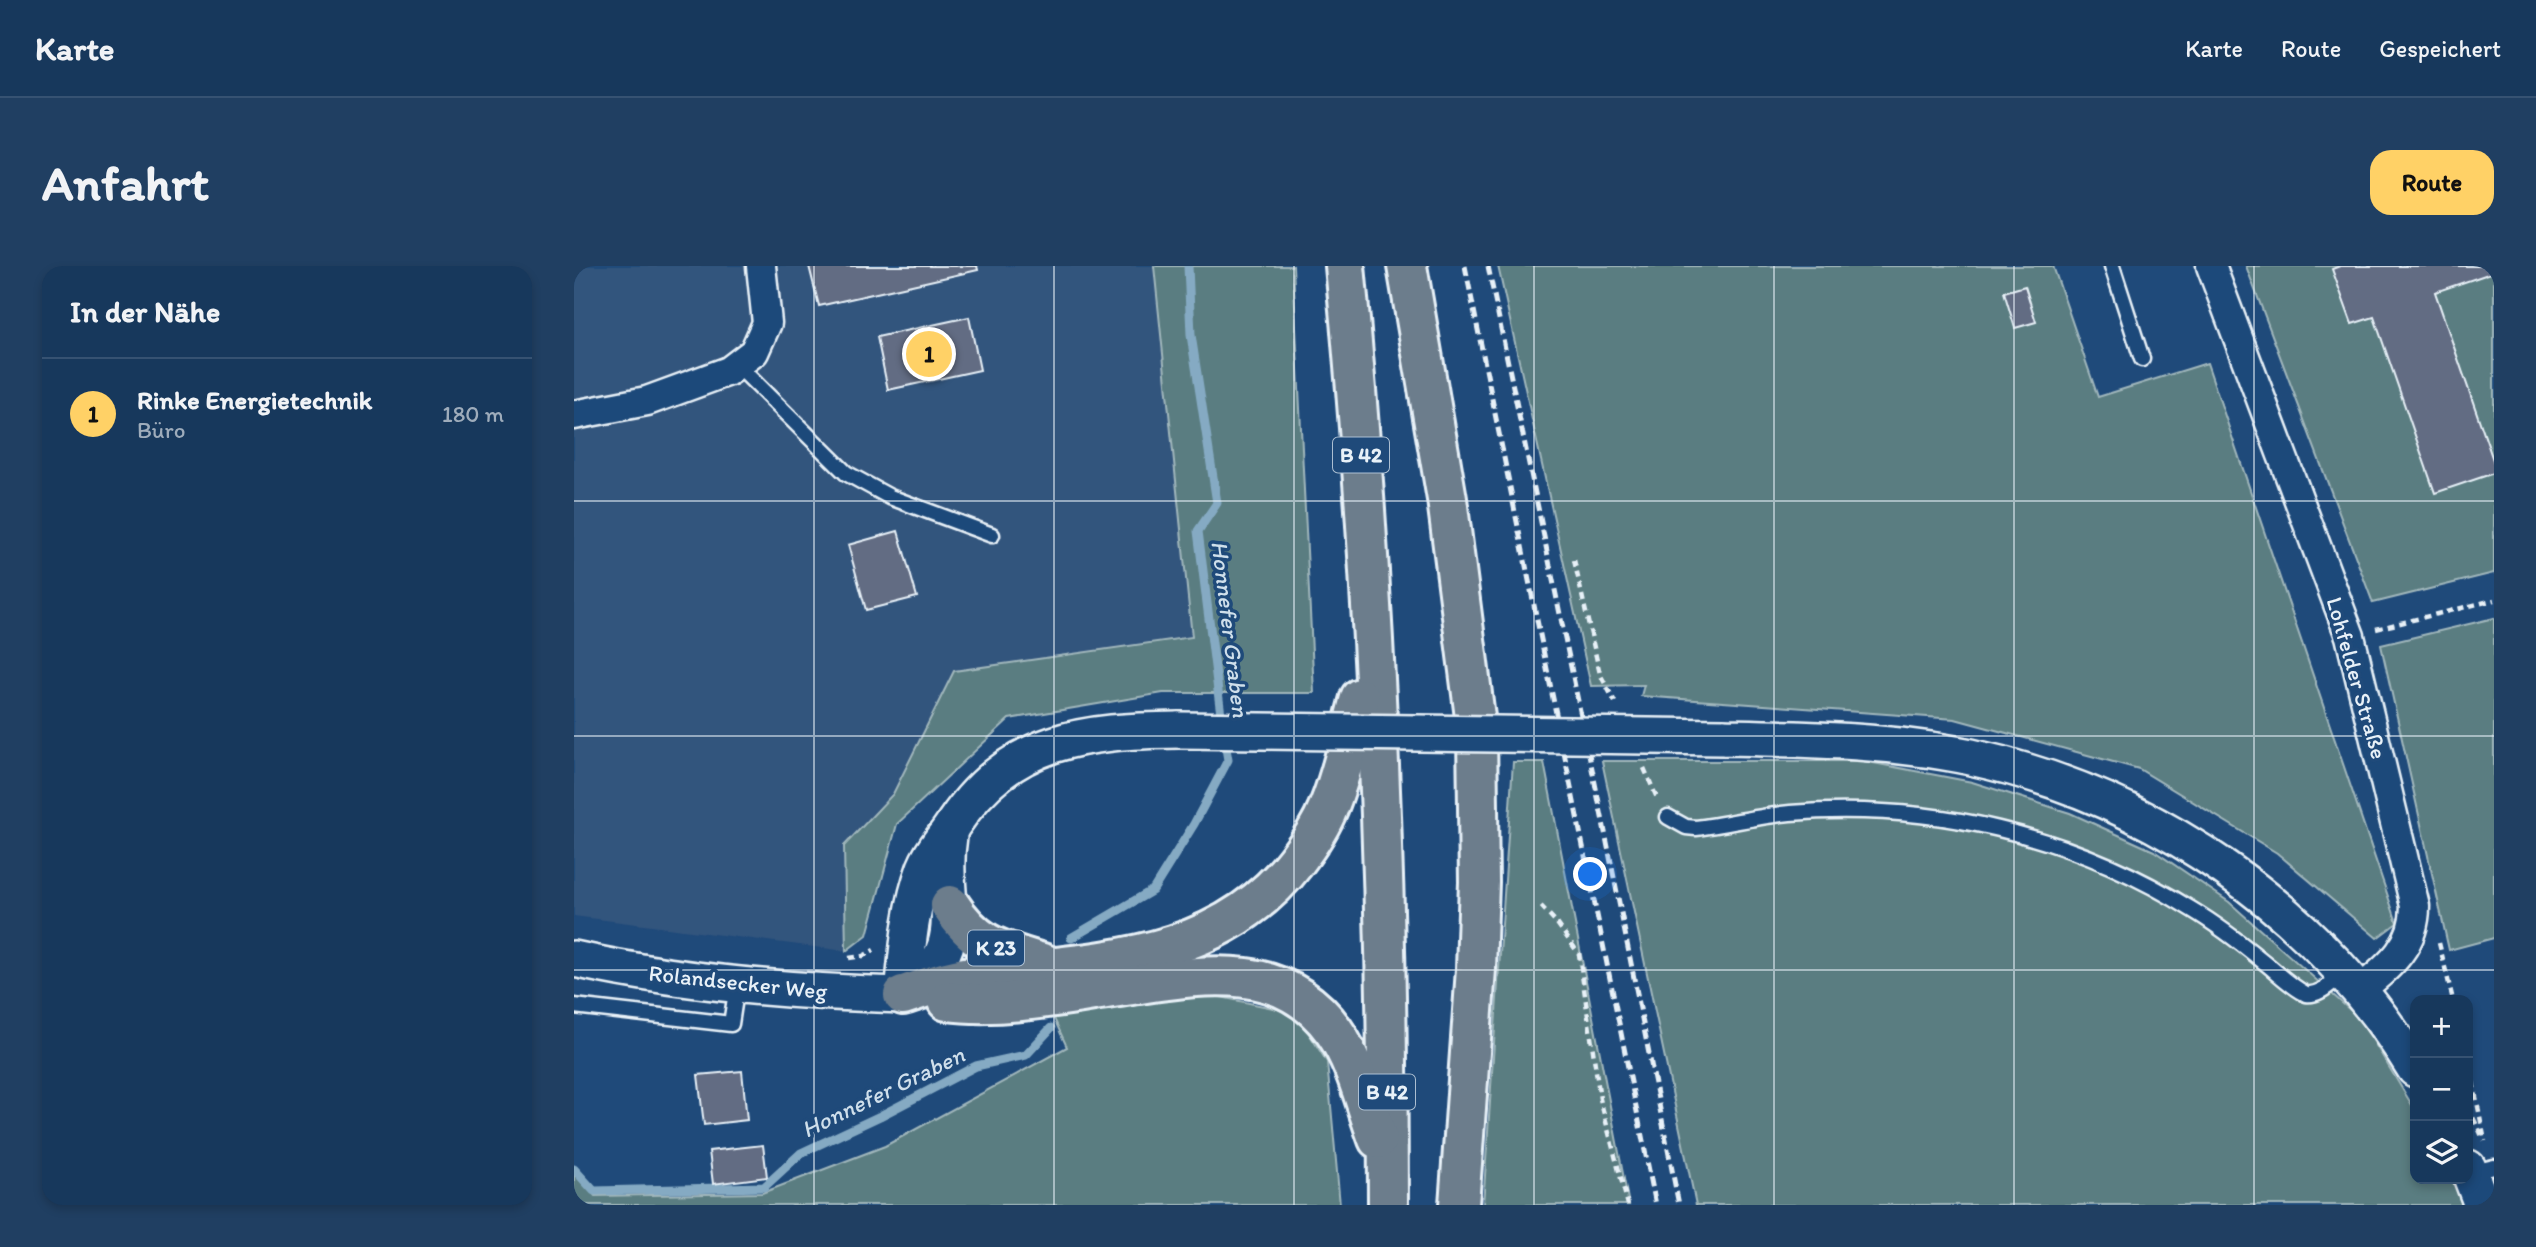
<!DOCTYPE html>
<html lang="de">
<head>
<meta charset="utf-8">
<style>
  :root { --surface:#17385c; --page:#203f62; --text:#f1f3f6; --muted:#9eacbb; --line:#365272; --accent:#ffd166 }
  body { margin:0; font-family:Itim,sans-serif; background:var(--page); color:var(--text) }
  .controls { position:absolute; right:21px; bottom:21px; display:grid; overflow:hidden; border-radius:14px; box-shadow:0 4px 10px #0003 }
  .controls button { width:63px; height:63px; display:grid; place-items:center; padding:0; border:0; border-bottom:2px solid var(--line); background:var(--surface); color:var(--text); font:35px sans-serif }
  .you { position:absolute; left:1017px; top:609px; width:24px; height:24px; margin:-18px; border:5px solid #fff; border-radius:50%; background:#1a73e8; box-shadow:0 0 0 10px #1a73e833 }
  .badge { display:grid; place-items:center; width:46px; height:46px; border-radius:50%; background:var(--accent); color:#111; font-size:23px; font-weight:700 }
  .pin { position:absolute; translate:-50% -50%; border:4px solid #fff; box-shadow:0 2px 7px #0006 }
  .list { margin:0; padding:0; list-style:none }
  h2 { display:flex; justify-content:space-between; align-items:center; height:91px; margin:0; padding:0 28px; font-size:30px }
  h2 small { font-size:23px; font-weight:400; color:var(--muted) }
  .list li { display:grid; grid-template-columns:46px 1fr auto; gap:21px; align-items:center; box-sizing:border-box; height:112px; padding:0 28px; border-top:2px solid var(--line) }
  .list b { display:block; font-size:26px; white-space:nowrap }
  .list p { margin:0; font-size:23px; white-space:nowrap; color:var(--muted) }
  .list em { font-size:23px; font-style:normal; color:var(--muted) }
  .icon { flex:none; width:38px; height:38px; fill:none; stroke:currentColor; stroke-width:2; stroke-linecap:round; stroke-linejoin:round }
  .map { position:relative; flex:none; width:1920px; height:939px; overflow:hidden; border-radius:21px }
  header { display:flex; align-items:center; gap:42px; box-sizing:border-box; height:98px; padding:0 35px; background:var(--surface); border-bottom:2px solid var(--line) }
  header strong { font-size:33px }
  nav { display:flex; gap:38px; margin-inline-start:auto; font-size:24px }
  .intro { display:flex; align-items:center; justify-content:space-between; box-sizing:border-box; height:168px; padding:0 42px }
  h1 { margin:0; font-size:49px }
  .button { padding:18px 32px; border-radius:21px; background:var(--accent); color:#111; font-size:24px; font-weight:700 }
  main { display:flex; gap:42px; padding:0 42px }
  aside { flex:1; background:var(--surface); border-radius:21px; box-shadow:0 4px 10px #0003 }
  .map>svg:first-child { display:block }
</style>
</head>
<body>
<header>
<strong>Karte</strong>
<nav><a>Karte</a><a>Route</a><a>Gespeichert</a></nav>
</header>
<div class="intro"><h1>Anfahrt</h1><a class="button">Route</a></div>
<main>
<aside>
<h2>In der Nähe<small></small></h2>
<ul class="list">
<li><span class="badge">1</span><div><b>Rinke Energietechnik</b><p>Büro</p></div><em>180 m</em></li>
</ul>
</aside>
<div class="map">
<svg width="1920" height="939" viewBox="0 0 1920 939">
  <rect width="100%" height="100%" fill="#1f4a7a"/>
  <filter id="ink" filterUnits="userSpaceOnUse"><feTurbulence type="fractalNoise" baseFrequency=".0143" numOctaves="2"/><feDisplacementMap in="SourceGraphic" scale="14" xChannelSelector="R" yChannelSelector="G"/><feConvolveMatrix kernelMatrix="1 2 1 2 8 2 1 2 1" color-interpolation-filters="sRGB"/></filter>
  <g filter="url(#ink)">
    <polygon fill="#33547d" points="0,0 580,0 618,371 380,405 319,528 270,580 272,685 0,650"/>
    <g fill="#5a7d81" stroke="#a1b7bc" stroke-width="2">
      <polygon points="580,0 719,0 740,427 589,427 435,453 323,558 293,669 272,685 270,580 319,528 380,405 618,371"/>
      <polygon points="924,0 1479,0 1524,131 1633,97 1823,657 1803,672 1703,587 1565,503 1381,453 1067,430 1070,419 1017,420"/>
      <polygon points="1672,0 1920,0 1920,307 1799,337"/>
      <polygon points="1920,352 1920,672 1875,684 1807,379"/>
      <polygon points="1028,495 1289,495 1398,516 1496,547 1580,585 1655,636 1786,753 1841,844 1841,913 1881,913 1888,939 1122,939"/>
      <polygon points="939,496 970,496 1055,939 909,939"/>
      <polygon points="606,730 642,730 722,747 753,796 766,939 0,939 0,905 21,930 188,927 311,880 493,781 477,746"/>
    </g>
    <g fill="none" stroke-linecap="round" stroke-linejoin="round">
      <g stroke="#85aac3" stroke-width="9">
        <polyline points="614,0 617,69 643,237 624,265 648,457"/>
        <polyline points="497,672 579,624 620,558 654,494 650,471"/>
        <polyline points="0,903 20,925 190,921 227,887 306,850 402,800 452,789 477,762"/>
      </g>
    </g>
    <g fill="#626c83" stroke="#e8f1f8" stroke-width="2">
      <polygon points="235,0 403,0 404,4 245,40"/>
      <polygon points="1766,0 1920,0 1920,6 1861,26 1920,197 1920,207 1861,227 1800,51 1778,58 1758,3"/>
      <polygon points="1451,20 1462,56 1441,62 1430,26"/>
      <polygon points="395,51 406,104 314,124 303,71"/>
      <polygon points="324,265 343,331 292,344 274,279"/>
      <polygon points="168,805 173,854 130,859 124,809"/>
      <polygon points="189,879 193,911 139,918 135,885"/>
    </g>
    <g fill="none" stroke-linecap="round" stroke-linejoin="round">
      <g stroke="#e8f1f8" stroke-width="19">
        <g id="service">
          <polyline points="1538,0 1568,93"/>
          <polyline points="163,99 272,207 316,231 418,269"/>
          <path d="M1094,551L1112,561L1122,562C1154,558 1185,550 1216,547C1356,536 1497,568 1617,643C1642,658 1667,677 1690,696C1703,706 1716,720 1732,728C1746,730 1758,716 1769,708"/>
          <polyline points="0,740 157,758 163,719"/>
          <polyline points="1896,907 1920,901"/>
        </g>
      </g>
      <g stroke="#e8f1f8" stroke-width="33">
        <g id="minor">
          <path d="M1637,0L1776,370L1841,640C1841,681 1814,701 1785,725"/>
          <polyline points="0,149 73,135 155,105 180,86 193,57 187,0"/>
        </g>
      </g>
      <g stroke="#e8f1f8" stroke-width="40">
        <g id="tertiary">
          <path d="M1149,471C1232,473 1315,474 1397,491C1579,531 1744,643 1841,803"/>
          <path d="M0,693C108,717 219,726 329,729"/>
          <path d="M329,729C333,687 336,642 351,602C358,584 370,573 380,557C437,472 510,465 605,464"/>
          <path d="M329,729C402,681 364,638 375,570"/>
          <polyline points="1894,902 1908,939"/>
        </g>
      </g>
      <g stroke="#e8f1f8" stroke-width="44">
        <g id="primary">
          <path d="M771,0C801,312 814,626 814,939"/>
          <polyline points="833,0 873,233 903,467 905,616 902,703 885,939"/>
          <path d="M376,639C403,681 426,684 471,698"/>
          <path d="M329,729C349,723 370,714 391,711C510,695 642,701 722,595C735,578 747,560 755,540C769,506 776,468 786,432"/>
          <path d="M373,735C432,743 500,727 559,719C633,708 710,695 760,765C782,796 791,838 804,873"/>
        </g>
      </g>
      <g stroke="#e8f1f8" stroke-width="4.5" stroke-dasharray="7 5" stroke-linecap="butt">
        <polyline points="1000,294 1026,408 1041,436"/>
        <polyline points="1802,363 1920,334"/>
        <polyline points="1070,502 1083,532"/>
        <polyline points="967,640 982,656 1005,688 1026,833 1054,939"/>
        <polyline points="1865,677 1879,734"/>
        <polyline points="275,692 289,690 300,684"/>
        <polyline points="1894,792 1911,875"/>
        <polyline points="1894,841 1908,870"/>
      </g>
      <use href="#service" stroke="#1f4a7a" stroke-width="14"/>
      <use href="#minor" stroke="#1f4a7a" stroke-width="28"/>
      <use href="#tertiary" stroke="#1f4a7a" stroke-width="35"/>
      <use href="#primary" stroke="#6c7d8c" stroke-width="38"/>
      <g stroke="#e8f1f8" stroke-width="5" stroke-dasharray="10 5" stroke-linecap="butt">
        <polyline points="891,0 1082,939"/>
        <polyline points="914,0 1028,551 1105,939"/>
      </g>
      <g stroke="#e8f1f8" stroke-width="40" stroke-linecap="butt">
        <polyline id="tertiary-bridge" points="605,464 1149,471"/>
      </g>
      <use href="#tertiary-bridge" stroke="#1f4a7a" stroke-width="35"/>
    </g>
  </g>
  <path fill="none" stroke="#e8f1f8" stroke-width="2" stroke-opacity="0.55" d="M240,0V939M480,0V939M720,0V939M960,0V939M1200,0V939M1440,0V939M1680,0V939M0,235H1920M0,470H1920M0,704H1920"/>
  <g text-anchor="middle" stroke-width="7" stroke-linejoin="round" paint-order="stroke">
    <g fill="#1f4a7a" stroke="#acbfd2" stroke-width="2">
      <rect x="759" y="171.5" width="56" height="35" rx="5"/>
      <rect x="394" y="664.5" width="56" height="35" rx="5"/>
      <rect x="785" y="808.5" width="56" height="35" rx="5"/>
    </g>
    <g font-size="21" font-weight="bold" fill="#e8f1f8">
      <text x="787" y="196">B 42</text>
      <text x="422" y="689">K 23</text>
      <text x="813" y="833">B 42</text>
    </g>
    <g font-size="23" fill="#e8f1f8" stroke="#1f4a7a">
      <text transform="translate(1783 412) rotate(74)" y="8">Lohfelder Straße</text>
      <text transform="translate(164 716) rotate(6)" y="8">Rolandsecker Weg</text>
    </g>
    <g font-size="24" font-style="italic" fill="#cfdfeb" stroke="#1f4a7a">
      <text transform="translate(656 363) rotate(83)" y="8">Honnefer Graben</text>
      <text transform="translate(309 826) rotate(-26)" y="8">Honnefer Graben</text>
    </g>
  </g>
</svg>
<div class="controls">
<button>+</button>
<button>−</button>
<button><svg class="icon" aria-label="layers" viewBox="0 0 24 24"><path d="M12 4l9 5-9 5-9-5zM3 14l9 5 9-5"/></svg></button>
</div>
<div class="you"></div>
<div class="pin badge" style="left:355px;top:88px">1</div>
</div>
</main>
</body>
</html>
